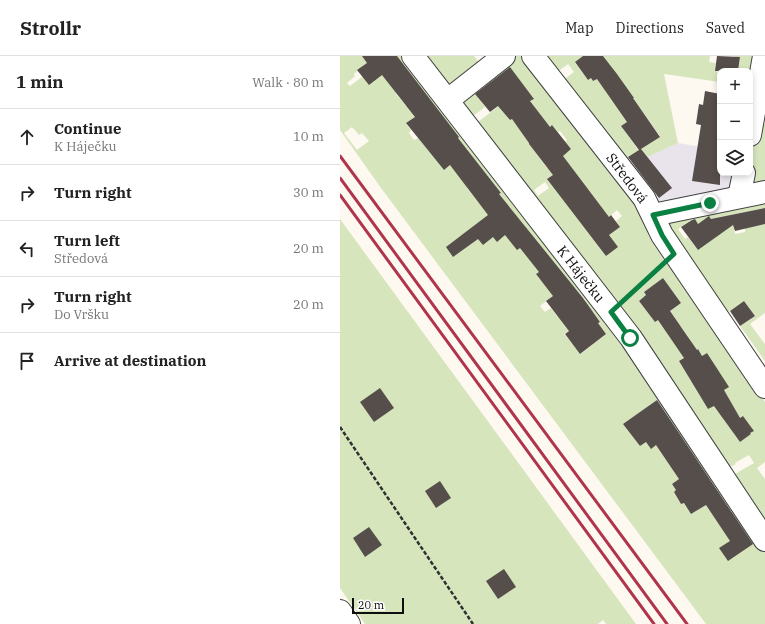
<!DOCTYPE html>
<html lang="en">
<head>
<meta charset="utf-8">
<style>
  :root { --surface:#fff; --page:#f2f2f2; --text:#222; --muted:#767676; --line:#e0e0e0 }
  body { margin:0; font-family:"IBM Plex Serif",serif; background:var(--page); color:var(--text) }
  .controls { position:absolute; right:12px; top:12px; display:grid; overflow:hidden; border-radius:8px; box-shadow:0 2px 6px #0003 }
  .controls button { width:36px; height:36px; display:grid; place-items:center; padding:0; border:0; border-bottom:1px solid var(--line); background:var(--surface); color:var(--text); font:20px sans-serif }
  .scale { position:absolute; left:12px; bottom:10px; width:52px; box-sizing:border-box; padding-left:4px; border:2px solid #0e0e0e; border-top:0; font-size:11px; line-height:14px; white-space:nowrap; color:#0e0e0e; -webkit-text-stroke:3px #fff; paint-order:stroke }
  .stop { position:absolute; width:12px; height:12px; margin:-9px; border:3px solid #0b8043; border-radius:50%; background:#fff }
  .stop.end { background:#0b8043; border-color:#fff; box-shadow:0 1px 4px #0008 }
  .list { margin:0; padding:0; list-style:none }
  h2 { display:flex; justify-content:space-between; align-items:center; height:52px; margin:0; padding:0 16px; font-size:17px }
  h2 small { font-size:13px; font-weight:400; color:var(--muted) }
  .list li { display:grid; grid-template-columns:26px 1fr auto; gap:12px; align-items:center; box-sizing:border-box; height:56px; padding:0 16px; border-top:1px solid var(--line) }
  .list b { display:block; font-size:15px; white-space:nowrap }
  .list p { margin:0; font-size:13px; white-space:nowrap; color:var(--muted) }
  .list em { font-size:13px; font-style:normal; color:var(--muted) }
  .icon { flex:none; width:22px; height:22px; fill:none; stroke:currentColor; stroke-width:2; stroke-linecap:round; stroke-linejoin:round }
  .map { position:relative; flex:none; width:425px; height:568px; overflow:hidden }
  header { display:flex; align-items:center; gap:24px; box-sizing:border-box; height:56px; padding:0 20px; background:var(--surface); border-bottom:1px solid var(--line) }
  header strong { font-size:19px }
  nav { display:flex; gap:22px; margin-inline-start:auto; font-size:14px }
  main { display:flex }
  aside { flex:1; background:var(--surface) }
  .map>svg:first-child { display:block }
</style>
</head>
<body>
<header>
<strong>Strollr</strong>
<nav><a>Map</a><a>Directions</a><a>Saved</a></nav>
</header>
<main>
<aside>
<h2>1 min<small>Walk · 80 m</small></h2>
<ul class="list">
<li><svg class="icon" aria-label="ahead" viewBox="0 0 24 24"><path d="M12 20V5M6 11l6-6 6 6"/></svg><div><b>Continue</b><p>K Háječku</p></div><em>10 m</em></li>
<li><svg class="icon" aria-label="right" viewBox="0 0 24 24"><path d="M7 20v-9h11M14 6l5 5-5 5"/></svg><div><b>Turn right</b></div><em>30 m</em></li>
<li><svg class="icon" aria-label="left" viewBox="0 0 24 24"><path d="M17 20v-9H6M10 6l-5 5 5 5"/></svg><div><b>Turn left</b><p>Středová</p></div><em>20 m</em></li>
<li><svg class="icon" aria-label="right" viewBox="0 0 24 24"><path d="M7 20v-9h11M14 6l5 5-5 5"/></svg><div><b>Turn right</b><p>Do Vršku</p></div><em>20 m</em></li>
<li><svg class="icon" aria-label="arrive" viewBox="0 0 24 24"><path d="M6 21V4h12l-3 4 3 4H6"/></svg><div><b>Arrive at destination</b></div></li>
</ul>
</aside>
<div class="map">
<svg width="425" height="568" viewBox="0 0 425 568">
  <rect width="100%" height="100%" fill="#fdf9f0"/>
  <polygon fill="#e9e3eb" points="338,87 380,94 380,117 399,117 396,134 321,148 317,146 284,104 301,93 308,101"/>
  <g fill="#d7e5bd" fill-rule="evenodd">
    <path d="M0,0H48L24,9L14,18L15,20L7,27L10,30L50,0H64L259,251L425,491V568H366L41,132L0,74ZM84,36L66,50L56,38V37ZM92,47L107,69L128,95L104,114L78,82L74,84L69,77L71,74L66,68ZM12,71L19,79L22,77L29,85L17,94L4,77ZM145,118L161,137L142,151L127,132ZM213,205L228,224L204,222L201,224L196,218ZM235,232L246,245L230,257L226,252L217,260L211,252L205,256L200,250L220,234ZM253,256L260,266L258,267L266,278L241,298L224,278ZM317,344L330,363L322,369L329,381L311,392L306,386L300,390L284,368ZM365,416L378,435L368,442L370,445L381,439L393,457L378,467L366,449L351,458L344,447L341,448L334,436L336,434L332,428L346,418L351,425Z"/>
    <polygon points="80,0 134,0 140,8 108,35"/>
    <path d="M175,0H186L295,140L306,164L308,179L324,204L275,250L134,69L160,49L162,54L170,64L172,63L176,68L181,65L194,50L190,45L194,43L170,12L135,38L145,51L129,63L116,46ZM212,69L218,76L220,75L227,84L225,86L231,93L207,112L189,88ZM205,126L209,132L198,140L194,134ZM277,154L282,160L276,165L280,171L273,176L264,165Z"/>
    <path d="M203,0H243L235,7L248,24L251,22L253,25L271,11L263,0H370L369,6L376,7L375,15L380,16V26L324,18L338,87L308,101L301,93L320,80L302,55L281,70L299,95L284,104L222,25L234,16L228,8L216,17ZM277,18L293,42L272,45L267,37L271,34L266,26Z"/>
    <polygon points="393,0 417,0 410,31 410,15 398,15 400,2"/>
    <polygon points="425,34 425,60 422,59 421,67 425,68 425,130 412,131 410,117 410,107"/>
    <path d="M425,144V152L391,159L395,178L405,176V172L425,168V257L410,268L425,288V305L400,270L415,260L404,245L382,260L356,222L361,216L339,185L335,188L327,165ZM369,160L381,177L358,194L348,181L345,183L338,173L354,162L358,168Z"/>
    <polygon points="0,163 296,568 266,568 263,564 258,568 25,568 0,532"/>
    <path d="M331,204L365,261L425,346V406L417,412L425,423V472L277,253ZM323,222L341,247L315,266L299,245L306,239L304,236ZM340,269L351,285L339,294ZM358,293L362,300L367,297L388,331L384,334L388,341L368,353L339,305ZM403,360L413,375L410,377L411,378L400,386L384,364L400,362ZM409,399L414,407L395,418L390,411L396,408L395,407Z"/>
  </g>
  <g fill="#554e4b">
    <polygon points="22,0 57,0 119,81 118,82 161,137 159,138 243,242 260,266 258,267 266,278 240,298 225,278 229,275 206,245 213,240 196,218 199,216 180,192 177,194 165,179 157,186 153,181 143,189 138,183 113,201 106,191 148,159 110,109 104,114 66,67 75,61 42,19 29,29 17,14 27,7"/>
    <polygon points="243,0 263,0 277,18 294,42 293,42 320,81 301,93 332,132 319,142 288,101 299,94 281,70 287,66 257,23 253,25 251,22 248,24 235,6"/>
    <polygon points="377,0 400,1 398,15 375,15"/>
    <polygon points="170,11 194,43 190,45 210,71 212,69 231,93 223,100 269,161 271,159 280,171 269,179 278,191 266,200 207,123 213,119 189,88 189,87 172,63 170,64 158,50 150,56 135,38"/>
    <polygon points="365,35 380,38 380,129 352,125 361,69 356,68 359,48 363,49"/>
    <polygon points="425,152 425,168 395,175 393,169 358,194 341,171 352,164 355,163 358,168 369,160 371,163"/>
    <polygon points="323,222 341,247 330,255 357,294 358,293 362,300 367,297 389,331 384,334 400,362 403,360 414,375 410,377 411,378 400,386 374,350 368,353 339,305 344,302 318,264 315,266 299,245 306,239 304,236"/>
    <polygon points="404,245 415,260 400,270 390,255"/>
    <polygon points="40,332 54,352 34,366 20,346"/>
    <polygon points="317,344 413,488 388,505 379,492 390,485 366,449 351,458 344,447 341,448 334,436 336,434 332,428 339,423 316,389 311,393 306,386 300,390 283,368"/>
    <polygon points="100,425 111,442 96,452 85,435"/>
    <polygon points="29,471 42,489 25,501 13,482"/>
    <polygon points="164,513 176,531 158,543 146,525"/>
  </g>
  <g fill="none" stroke-linecap="round" stroke-linejoin="round">
    <g stroke="#414141" stroke-width="24">
      <g id="minor">
        <polyline points="73,0 291,282 425,484"/>
        <polyline points="193,0 304,142 322,179 425,331"/>
        <polyline points="108,44 164,0"/>
        <polyline points="410,79 424,0"/>
        <polyline points="399,141 404,117"/>
        <polyline points="313,159 425,136"/>
        <polyline points="0,555 9,568"/>
      </g>
    </g>
    <g stroke="#303030" stroke-width="2.5" stroke-dasharray="4 2" stroke-linecap="butt">
      <polyline points="284,244 320,211"/>
      <polyline points="0,371 133,568"/>
    </g>
    <use href="#minor" stroke="#fff" stroke-width="22"/>
    <g stroke="#af344c" stroke-width="3">
      <polyline points="0,100 347,568"/>
      <polyline points="0,122 327,568"/>
      <polyline points="0,139 314,568"/>
    </g>
  </g>
  <g fill="none" stroke-linecap="round" stroke-linejoin="round">
    <polyline stroke="#0b8043" stroke-width="5" points="290,282 271,256 334,198 322,179 313,159 370,147"/>
  </g>
  <g text-anchor="middle" stroke-width="4" stroke-linejoin="round" paint-order="stroke">
    <g font-size="14" fill="#0e0e0e" stroke="#fff">
      <text transform="translate(287 122) rotate(53)" y="5">Středová</text>
      <text transform="translate(241 218) rotate(52)" y="5">K Háječku</text>
    </g>
  </g>
</svg>
<div class="controls">
<button>+</button>
<button>−</button>
<button><svg class="icon" aria-label="layers" viewBox="0 0 24 24"><path d="M12 4l9 5-9 5-9-5zM3 14l9 5 9-5"/></svg></button>
</div>
<div class="scale">20 m</div>
<div class="stop" style="left:290px;top:282px"></div>
<div class="stop end" style="left:370px;top:147px"></div>
</div>
</main>
</body>
</html>
